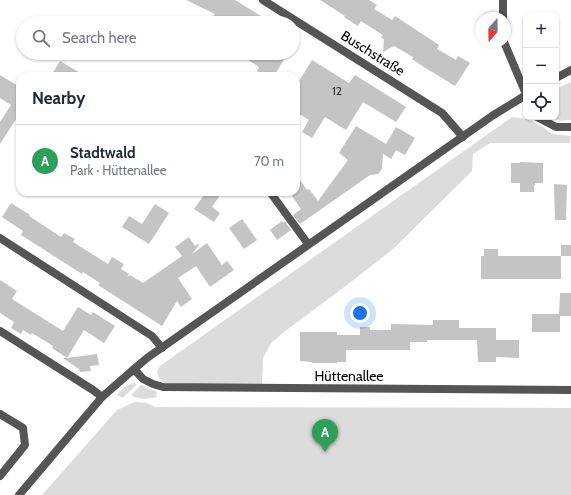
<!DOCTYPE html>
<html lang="en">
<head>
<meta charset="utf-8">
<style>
  :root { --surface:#fff; --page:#f2f2f3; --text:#1f2937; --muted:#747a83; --line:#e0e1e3; --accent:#000 }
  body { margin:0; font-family:Cabin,sans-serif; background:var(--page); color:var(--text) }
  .controls { position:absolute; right:12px; top:12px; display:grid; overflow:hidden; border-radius:8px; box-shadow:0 1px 3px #0004 }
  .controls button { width:36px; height:36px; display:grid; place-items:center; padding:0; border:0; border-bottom:1px solid var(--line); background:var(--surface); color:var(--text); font:20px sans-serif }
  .compass { position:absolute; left:475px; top:12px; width:36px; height:36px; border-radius:50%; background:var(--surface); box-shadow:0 1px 3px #0004; rotate:200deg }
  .you { position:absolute; left:360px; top:313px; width:14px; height:14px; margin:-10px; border:3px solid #fff; border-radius:50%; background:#1a73e8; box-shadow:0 0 0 6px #1a73e833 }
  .badge { display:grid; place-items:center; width:26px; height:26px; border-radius:50%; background:var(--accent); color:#fff; font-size:13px; font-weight:700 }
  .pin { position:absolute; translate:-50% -33px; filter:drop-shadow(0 1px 2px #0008) }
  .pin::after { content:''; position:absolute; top:21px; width:14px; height:12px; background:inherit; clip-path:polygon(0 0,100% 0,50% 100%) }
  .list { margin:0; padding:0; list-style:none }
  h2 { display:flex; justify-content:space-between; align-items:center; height:52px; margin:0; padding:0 16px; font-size:17px }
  h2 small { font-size:13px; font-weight:400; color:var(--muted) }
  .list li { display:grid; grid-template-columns:26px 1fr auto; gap:12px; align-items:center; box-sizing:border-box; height:72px; padding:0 16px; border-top:1px solid var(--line) }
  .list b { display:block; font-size:15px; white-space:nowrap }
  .list p { margin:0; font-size:13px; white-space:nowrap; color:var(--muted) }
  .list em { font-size:13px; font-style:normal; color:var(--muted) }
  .icon { flex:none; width:22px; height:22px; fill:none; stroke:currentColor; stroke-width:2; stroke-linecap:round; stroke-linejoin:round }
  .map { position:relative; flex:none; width:571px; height:495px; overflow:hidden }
  .search { position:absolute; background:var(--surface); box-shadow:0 1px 3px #0004; left:16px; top:16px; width:284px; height:44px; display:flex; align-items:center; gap:10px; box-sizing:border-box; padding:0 14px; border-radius:22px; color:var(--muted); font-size:15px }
  .panel { position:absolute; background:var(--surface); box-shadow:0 1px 3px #0004; left:16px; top:72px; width:284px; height:124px; border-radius:12px }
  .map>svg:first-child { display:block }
</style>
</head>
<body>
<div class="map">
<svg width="571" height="495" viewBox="0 0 571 495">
  <rect width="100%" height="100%" fill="#fff"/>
  <g fill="#dcdcdc">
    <polygon points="571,82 571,120 560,121 549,117 556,117 556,89"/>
    <path d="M512,117L527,119L543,127L552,134L571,136L570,143H490L473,154L472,171L393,249L351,282L284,332L271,343L263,358L262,384H166C158,379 155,374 160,366Z"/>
    <path d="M134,383L137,384L123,398L117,395C122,389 126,385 134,383Z"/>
    <path d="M141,385L157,392L156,397C147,399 138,400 131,395Z"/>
    <polygon points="135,402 147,403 155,407 571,408 571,495 42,495 117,410"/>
  </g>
  <g fill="#c4c4c4">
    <polygon points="186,0 235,0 272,23 219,23 212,19 215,14"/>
    <polygon points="320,0 369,0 377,5 374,9 392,20 395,16 439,45 437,49 456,60 458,56 470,63 455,86 424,67 412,59 413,57 394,46 383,52 384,39 381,38 383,35 361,21 358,26 344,17 345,16"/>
    <polygon points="237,53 288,53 274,76 265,76 257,71 259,67"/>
    <polygon points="312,60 349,83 355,75 406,107 396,122 363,102 346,130 325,117 312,138 302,132 309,120 296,112 296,86"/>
    <polygon points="60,61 85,76 51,76"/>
    <polygon points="0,75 20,87 20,113 0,144 0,122 11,105 0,98"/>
    <polygon points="356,126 386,144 396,127 415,138 405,155 396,150 391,159 383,154 382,169 378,174 370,175 300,224 293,215 301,209 289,192 296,192 296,174 307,190 309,189 318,201 348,160 339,153"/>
    <polygon points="520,162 543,163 543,183 535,183 535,185 534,185 534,192 520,192 520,183 511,183 511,163 520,163"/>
    <polygon points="554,184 567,185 566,220 555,220"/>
    <polygon points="206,192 222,192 212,207 220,213 214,222 194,209"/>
    <polygon points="11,203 30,215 29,216 61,237 64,233 75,239 73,242 108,264 112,257 124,264 121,269 129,274 127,277 130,275 143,283 182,256 175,247 189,237 195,246 198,244 199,245 192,254 207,243 222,265 227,261 234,270 210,287 196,266 178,278 192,299 181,307 177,301 162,326 98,285 100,283 83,272 82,274 21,235 23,231 2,217"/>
    <polygon points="155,204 169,213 149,244 122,227 129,216 142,224"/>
    <polygon points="242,219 257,240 244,249 229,228"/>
    <polygon points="282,221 283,223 285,221 291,230 277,240 270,230"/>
    <polygon points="561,245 571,245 571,256 561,256 561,279 481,279 481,256 484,256 484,249 498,249 498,256 561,256"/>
    <polygon points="0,280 17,291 12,299 63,331 78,307 91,315 93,312 115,326 104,343 84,330 67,358 97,354 99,365 90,366 91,371 80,372 79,369 63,358 67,358 52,348 53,346 32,333 31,335 23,330 21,334 11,328 14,322 0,313"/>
    <polygon points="560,293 571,293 571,316 560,316 560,332 532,332 532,314 559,314"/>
    <polygon points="433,320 459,320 459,328 496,328 496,340 519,340 519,358 496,357 496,362 478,362 477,340 427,340 427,342 410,342 410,350 346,350 346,362 337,362 337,363 312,363 312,362 300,361 300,332 337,332 337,335 360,335 360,327 370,327 370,330 391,330 391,324 433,325"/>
  </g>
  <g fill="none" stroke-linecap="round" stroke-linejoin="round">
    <g stroke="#555" stroke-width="8">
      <polyline points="270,192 308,244"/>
      <polyline points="0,238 152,336 162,348"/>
      <polyline points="0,331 93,390 102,397"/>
      <polyline points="0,414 23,428 25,445 0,476"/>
    </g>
    <g stroke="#555" stroke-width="8">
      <polyline points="263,0 442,113 463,137"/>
      <polyline points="503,18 503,0"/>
      <polyline points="504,42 526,94"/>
      <polyline points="556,78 571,70"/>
      <polyline points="537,117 556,127 571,127"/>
      <polyline points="134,369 143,379 153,384 163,387 571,390"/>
      <polyline points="19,495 102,397 134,369 147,358 492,116 526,95"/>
    </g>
  </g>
  <g text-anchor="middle" stroke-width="4" stroke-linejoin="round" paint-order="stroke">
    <g font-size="12" fill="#313131">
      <text x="337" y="95">12</text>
    </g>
    <g font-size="14" fill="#000" stroke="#fff">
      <text transform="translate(373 53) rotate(32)" y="5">Buschstraße</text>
      <text x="349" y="381">Hüttenallee</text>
    </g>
  </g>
</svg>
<div class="controls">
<button>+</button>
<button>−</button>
<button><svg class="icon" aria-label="locate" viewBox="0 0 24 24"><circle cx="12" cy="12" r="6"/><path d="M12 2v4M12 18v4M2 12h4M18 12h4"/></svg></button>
</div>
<svg class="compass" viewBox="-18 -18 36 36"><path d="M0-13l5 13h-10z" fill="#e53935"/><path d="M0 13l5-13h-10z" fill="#747a83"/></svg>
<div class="you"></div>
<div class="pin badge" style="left:325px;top:452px;background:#2e9e5b">A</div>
<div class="search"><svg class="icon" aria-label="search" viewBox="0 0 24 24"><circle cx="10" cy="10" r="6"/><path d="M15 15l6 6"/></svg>Search here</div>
<section class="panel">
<h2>Nearby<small></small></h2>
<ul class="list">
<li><span class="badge" style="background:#2e9e5b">A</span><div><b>Stadtwald</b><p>Park · Hüttenallee</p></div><em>70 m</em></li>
</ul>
</section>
</div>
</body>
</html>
